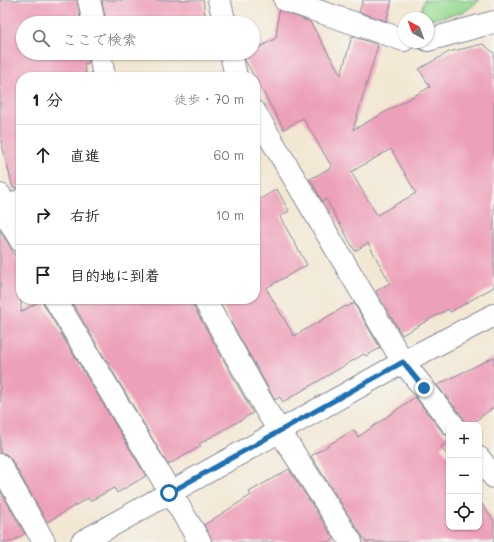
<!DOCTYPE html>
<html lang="ja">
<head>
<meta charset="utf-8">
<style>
  :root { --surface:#fff; --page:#f2f2f2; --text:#222; --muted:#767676; --line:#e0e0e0 }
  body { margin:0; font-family:Mali,"Klee One",sans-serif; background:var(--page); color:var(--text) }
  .controls { position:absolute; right:12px; bottom:12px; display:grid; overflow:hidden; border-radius:8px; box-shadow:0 1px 3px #0004 }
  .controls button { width:36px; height:36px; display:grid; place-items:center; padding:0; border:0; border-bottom:1px solid var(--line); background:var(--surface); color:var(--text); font:20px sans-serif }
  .compass { position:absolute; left:398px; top:12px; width:36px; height:36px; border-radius:50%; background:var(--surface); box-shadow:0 1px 3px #0004; rotate:319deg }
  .stop { position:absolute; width:12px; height:12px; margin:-9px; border:3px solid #1f6fb2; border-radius:50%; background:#fff }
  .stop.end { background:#1f6fb2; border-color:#fff; box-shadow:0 1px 4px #0008 }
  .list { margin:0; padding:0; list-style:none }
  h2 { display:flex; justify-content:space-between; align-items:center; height:52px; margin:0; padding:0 16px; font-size:17px }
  h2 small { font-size:13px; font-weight:400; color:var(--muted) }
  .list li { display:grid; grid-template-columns:26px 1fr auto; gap:12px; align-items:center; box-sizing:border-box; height:60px; padding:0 16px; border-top:1px solid var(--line) }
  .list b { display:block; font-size:15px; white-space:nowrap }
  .list em { font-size:13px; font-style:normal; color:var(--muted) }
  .icon { flex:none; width:22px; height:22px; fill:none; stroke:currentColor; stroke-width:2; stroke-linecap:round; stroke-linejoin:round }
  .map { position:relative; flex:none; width:494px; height:542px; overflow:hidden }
  .search { position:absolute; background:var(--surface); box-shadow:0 1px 3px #0004; left:16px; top:16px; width:244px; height:44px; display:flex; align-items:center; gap:10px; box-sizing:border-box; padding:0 14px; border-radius:22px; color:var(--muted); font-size:15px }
  .panel { position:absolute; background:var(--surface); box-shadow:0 1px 3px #0004; left:16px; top:72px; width:244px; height:232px; border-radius:16px }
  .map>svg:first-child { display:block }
</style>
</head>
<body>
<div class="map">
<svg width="494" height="542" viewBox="0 0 494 542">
  <rect width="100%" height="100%" fill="#f6f6f2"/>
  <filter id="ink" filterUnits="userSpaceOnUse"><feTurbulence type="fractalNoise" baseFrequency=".025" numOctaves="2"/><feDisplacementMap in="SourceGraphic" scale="8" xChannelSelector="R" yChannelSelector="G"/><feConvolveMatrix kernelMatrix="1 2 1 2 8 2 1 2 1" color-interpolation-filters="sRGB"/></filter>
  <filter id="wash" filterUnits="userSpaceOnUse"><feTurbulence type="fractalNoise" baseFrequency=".012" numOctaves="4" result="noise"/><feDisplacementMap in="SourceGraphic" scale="16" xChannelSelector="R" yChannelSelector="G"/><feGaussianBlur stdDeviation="0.9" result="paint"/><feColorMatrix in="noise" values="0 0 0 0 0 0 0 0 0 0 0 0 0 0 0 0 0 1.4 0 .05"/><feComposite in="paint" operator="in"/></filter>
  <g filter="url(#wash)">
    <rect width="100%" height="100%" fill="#f2e7d2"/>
    <polygon fill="#97db93" stroke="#598578" points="424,0 480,0 464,12 428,20 428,18 419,18"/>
    <g id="blocks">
      <g fill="#eda0b9" fill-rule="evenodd">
        <polygon points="0,0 77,0 81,23 23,23 23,53 88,53 89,63 84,64 87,77 21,77 21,187 13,188 0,137"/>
        <polygon points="102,0 203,0 206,23 106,23"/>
        <polygon points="363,0 392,0 386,21 359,12"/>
        <path d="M279,10L310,22L341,75L352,36L378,45L353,130L430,87L419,69L449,52L483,44L494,53V287L450,312L448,309L402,335L376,291L390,283L368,243L355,251L326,199L322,201L310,179L332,167L303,118L284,129L245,60L244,56L276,38ZM391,149L416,193L377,215L351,172Z"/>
        <polygon points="277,189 289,211 280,217 307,265 266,288 294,336 346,306 347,307 354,303 380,348 366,356 364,354 283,402 280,397 275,400 218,299 255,299 255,202"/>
        <polygon points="0,230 21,266 21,312 43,299 44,305 146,476 117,493 114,488 90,501 88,498 47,522 11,459 6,454 0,453"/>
        <polygon points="70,299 192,299 193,305 253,413 199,444 201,446 168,465"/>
        <polygon points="494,357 494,407 470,425 465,425 463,417 437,385"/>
        <polygon points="415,397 443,433 449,437 449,441 441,447 449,457 449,527 479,527 479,500 494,521 494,542 366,542 311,456 353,430 358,437"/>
        <polygon points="289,469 334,539 330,542 212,542 204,525 251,495 249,492"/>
        <polygon points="0,490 25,534 11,542 0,542"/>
      </g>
    </g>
  </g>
  <g filter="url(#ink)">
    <use href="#blocks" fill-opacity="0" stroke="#868b98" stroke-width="1"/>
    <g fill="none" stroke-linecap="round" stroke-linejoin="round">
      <g stroke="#868b98" stroke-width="24">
        <g id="minor">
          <polyline points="89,0 94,23"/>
          <polyline points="219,0 225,23"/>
          <polyline points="285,0 404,40"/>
          <polyline points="428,40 494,22"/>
          <polyline points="100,53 104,77"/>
          <polyline points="231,53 236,77"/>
          <polyline points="255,112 403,362 453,425"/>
          <polyline points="0,195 3,210 21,241"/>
          <polyline points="0,212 21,200"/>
          <polyline points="55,299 200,542"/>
          <polyline points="204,299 268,413 351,542"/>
          <polyline points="479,458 494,477"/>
          <polyline points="0,465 44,542"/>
          <polyline points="82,542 403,362 494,315"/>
        </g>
      </g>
      <use href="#minor" stroke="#fff" stroke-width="22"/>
    </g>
  </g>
  <g fill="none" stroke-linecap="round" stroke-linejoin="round" filter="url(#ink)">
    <polyline stroke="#1f6fb2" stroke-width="5" points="169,493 403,362 424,388"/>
  </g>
</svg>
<div class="controls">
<button>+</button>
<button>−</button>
<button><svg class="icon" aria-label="locate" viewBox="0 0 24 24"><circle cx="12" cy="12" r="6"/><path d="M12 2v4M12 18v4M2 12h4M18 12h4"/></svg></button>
</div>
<svg class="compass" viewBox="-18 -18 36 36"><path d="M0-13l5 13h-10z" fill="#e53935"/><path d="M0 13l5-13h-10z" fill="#767676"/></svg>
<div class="stop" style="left:169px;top:493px"></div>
<div class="stop end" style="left:424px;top:388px"></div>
<div class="search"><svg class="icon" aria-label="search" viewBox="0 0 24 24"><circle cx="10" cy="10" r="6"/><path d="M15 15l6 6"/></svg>ここで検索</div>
<section class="panel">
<h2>1 分<small>徒歩 · 70 m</small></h2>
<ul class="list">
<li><svg class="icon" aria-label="ahead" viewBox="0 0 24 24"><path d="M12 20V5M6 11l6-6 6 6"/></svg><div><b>直進</b></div><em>60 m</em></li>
<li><svg class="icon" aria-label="right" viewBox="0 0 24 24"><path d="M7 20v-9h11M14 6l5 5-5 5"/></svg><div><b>右折</b></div><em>10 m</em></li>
<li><svg class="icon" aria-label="arrive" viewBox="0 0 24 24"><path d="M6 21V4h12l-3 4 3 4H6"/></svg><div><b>目的地に到着</b></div></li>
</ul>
</section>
</div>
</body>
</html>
